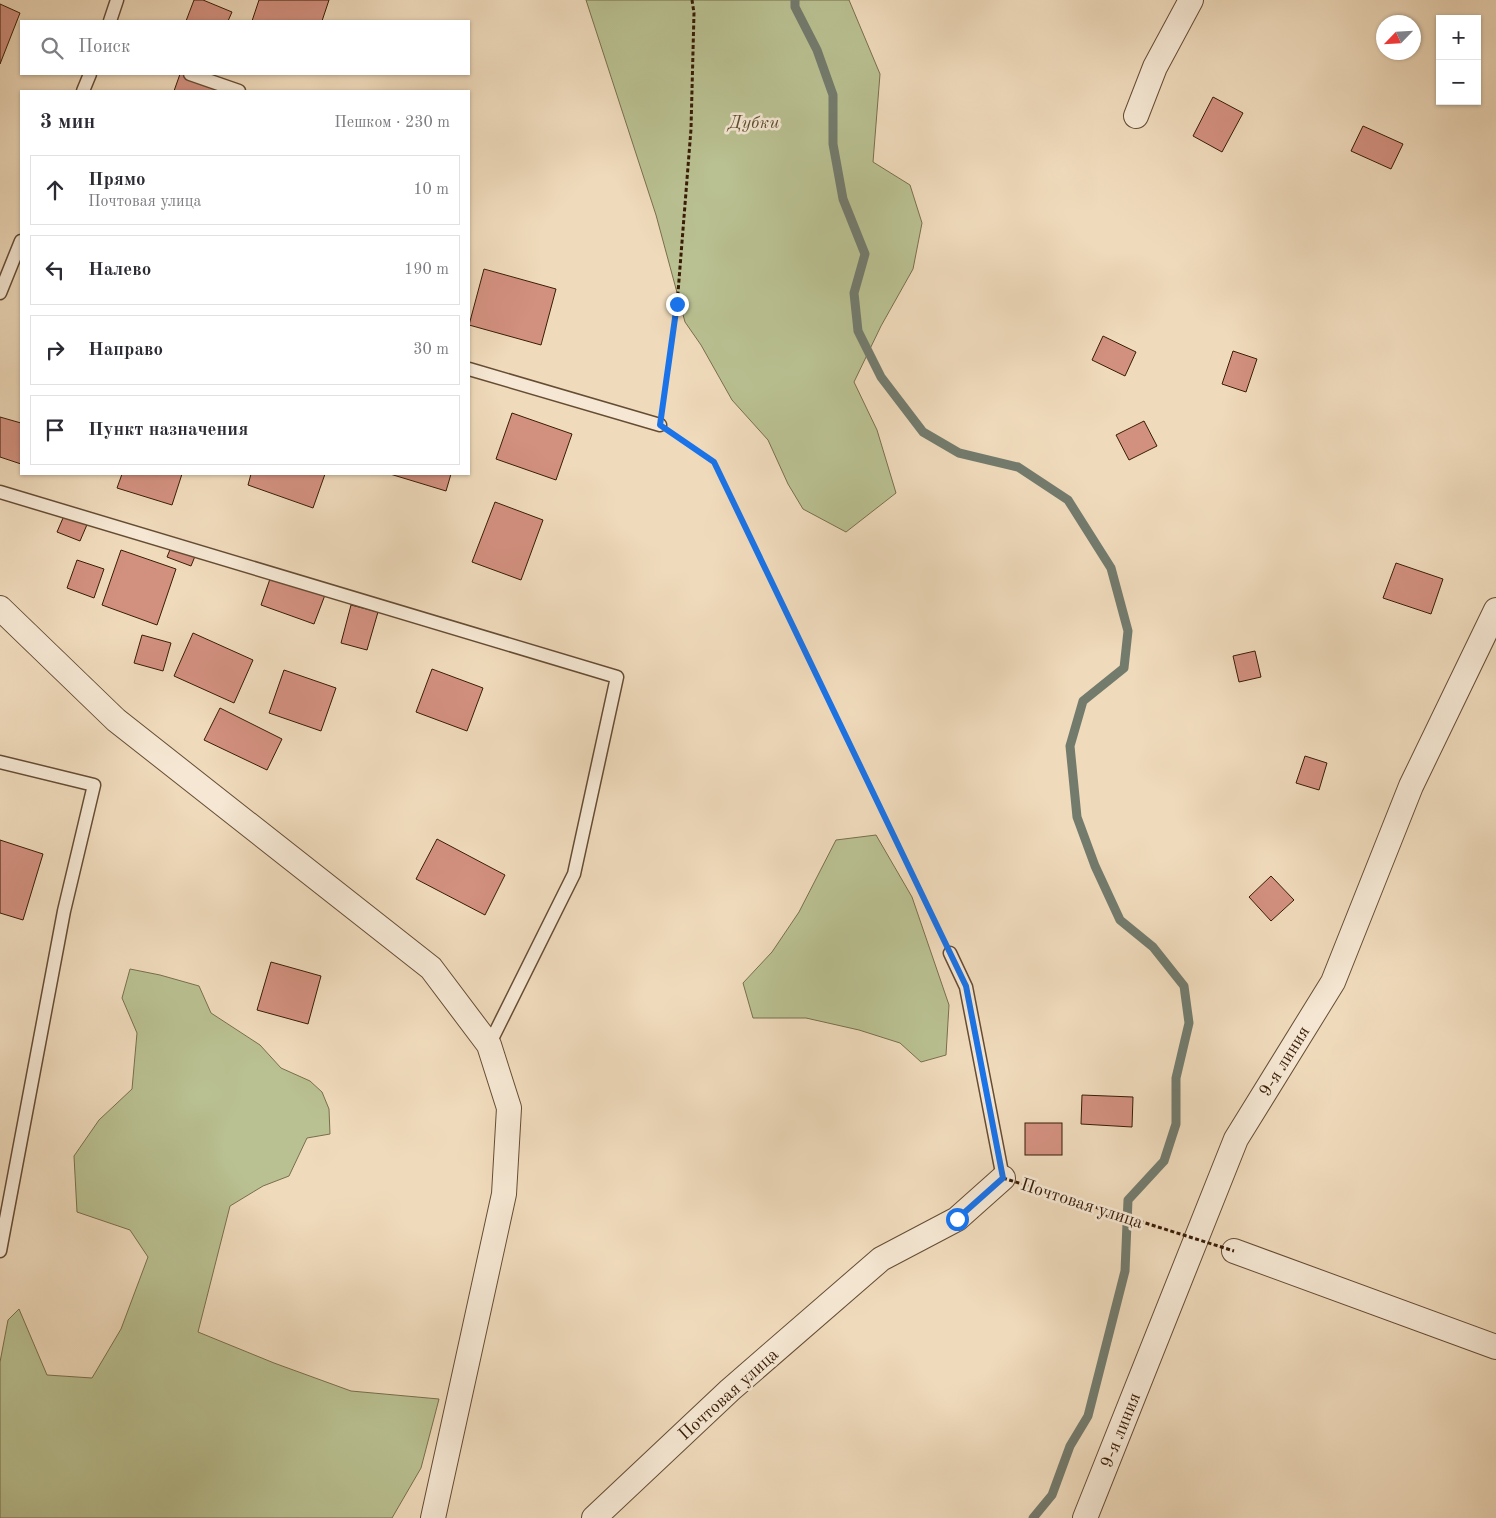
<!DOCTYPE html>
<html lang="ru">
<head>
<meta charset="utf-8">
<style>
  :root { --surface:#fff; --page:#f2f2f3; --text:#2b2b33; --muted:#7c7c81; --line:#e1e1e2 }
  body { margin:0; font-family:"Old Standard TT",serif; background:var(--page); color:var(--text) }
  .controls { position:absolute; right:15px; top:15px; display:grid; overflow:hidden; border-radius:0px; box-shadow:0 1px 4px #0004 }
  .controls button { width:45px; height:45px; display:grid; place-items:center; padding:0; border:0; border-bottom:1px solid var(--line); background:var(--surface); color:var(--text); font:25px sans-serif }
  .compass { position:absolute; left:1376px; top:15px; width:45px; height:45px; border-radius:50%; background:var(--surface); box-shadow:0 1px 4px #0004; rotate:245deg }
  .stop { position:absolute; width:15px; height:15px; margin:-11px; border:4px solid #1a73e8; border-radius:50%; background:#fff }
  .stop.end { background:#1a73e8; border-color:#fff; box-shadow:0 1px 5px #0008 }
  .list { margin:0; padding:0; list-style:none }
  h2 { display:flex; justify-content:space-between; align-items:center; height:65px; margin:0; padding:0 20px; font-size:21px }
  h2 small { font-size:16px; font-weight:400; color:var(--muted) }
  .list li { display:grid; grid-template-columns:32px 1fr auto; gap:15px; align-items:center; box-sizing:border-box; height:70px; margin:0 10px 10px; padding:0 10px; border:1px solid var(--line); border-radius:0px }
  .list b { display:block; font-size:19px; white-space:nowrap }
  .list p { margin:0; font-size:16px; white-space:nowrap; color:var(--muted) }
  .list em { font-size:16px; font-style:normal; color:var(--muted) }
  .icon { flex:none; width:28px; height:28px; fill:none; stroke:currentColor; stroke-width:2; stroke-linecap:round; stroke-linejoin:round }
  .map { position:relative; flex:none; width:1496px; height:1518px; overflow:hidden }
  .search { position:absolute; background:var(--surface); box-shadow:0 1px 4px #0004; left:20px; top:20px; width:450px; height:55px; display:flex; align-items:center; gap:12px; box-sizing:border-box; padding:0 18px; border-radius:0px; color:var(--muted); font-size:19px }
  .panel { position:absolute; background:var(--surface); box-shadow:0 1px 4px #0004; left:20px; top:90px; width:450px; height:385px; border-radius:0px }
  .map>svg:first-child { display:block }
</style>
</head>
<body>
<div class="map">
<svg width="1496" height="1518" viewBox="0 0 1496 1518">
  <rect width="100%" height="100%" fill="#efdabb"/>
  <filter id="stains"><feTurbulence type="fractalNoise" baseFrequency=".004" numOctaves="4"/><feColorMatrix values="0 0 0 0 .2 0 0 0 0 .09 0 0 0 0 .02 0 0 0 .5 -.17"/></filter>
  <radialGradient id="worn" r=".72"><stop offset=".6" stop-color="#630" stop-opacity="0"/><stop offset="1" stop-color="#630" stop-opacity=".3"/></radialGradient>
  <g fill="#b9c091" stroke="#796e4c">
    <polygon points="586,0 849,0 880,74 873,162 910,185 922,223 913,269 881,326 854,382 877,430 896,493 846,532 803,509 788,484 768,440 732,400 701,345 685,322 656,215"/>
    <polygon points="876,835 912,897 949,1005 946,1055 921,1062 900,1043 859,1030 806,1018 753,1018 743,983 772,952 799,912 836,840"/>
    <polygon points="130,969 160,975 199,986 211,1013 260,1045 281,1068 310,1081 322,1092 329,1109 330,1134 307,1138 289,1176 263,1186 230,1206 198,1332 274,1363 351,1391 439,1399 421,1468 392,1518 0,1518 0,1362 8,1320 19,1309 47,1375 92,1378 121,1329 148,1257 130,1230 77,1212 74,1156 99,1120 132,1089 137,1033 122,998"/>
  </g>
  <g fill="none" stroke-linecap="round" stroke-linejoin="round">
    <polyline stroke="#737b6d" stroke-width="9" points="795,0 795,7 817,50 833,95 833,144 843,199 865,254 854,293 858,331 881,377 923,432 959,453 1018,467 1068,500 1111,568 1128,631 1124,668 1083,701 1070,746 1077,817 1095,866 1120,920 1153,947 1184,986 1189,1023 1176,1078 1176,1124 1164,1161 1128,1200 1125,1271 1088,1416 1070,1446 1052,1495 1033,1518"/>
  </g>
  <g fill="#d2907f" stroke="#391c06">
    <polygon points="194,0 203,0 232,12 228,21 186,21"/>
    <polygon points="259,0 329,0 322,21 252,21"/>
    <polygon points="0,4 20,13 0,64"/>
    <polygon points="180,74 197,74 244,91 174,91"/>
    <polygon points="1213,97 1243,113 1222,152 1193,136"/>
    <polygon points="1363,126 1403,144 1391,169 1351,151"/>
    <polygon points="484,269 556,289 541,345 469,325"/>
    <polygon points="1103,336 1136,352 1125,376 1092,360"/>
    <polygon points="1233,351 1257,359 1246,392 1222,384"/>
    <polygon points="512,413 572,434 556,480 496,459"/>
    <polygon points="0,417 21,423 21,464 0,457"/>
    <polygon points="1144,421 1157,446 1129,460 1116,435"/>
    <polygon points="122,474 182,474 172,505 117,488"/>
    <polygon points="251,474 325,474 313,508 248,485"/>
    <polygon points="390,474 451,474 446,491"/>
    <polygon points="495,502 543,520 521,580 472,562"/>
    <polygon points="66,511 89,520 80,541 57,532"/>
    <polygon points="174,540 198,549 191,566 167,557"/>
    <polygon points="121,550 176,569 157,625 102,605"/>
    <polygon points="77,560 104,569 94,598 67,588"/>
    <polygon points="1396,563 1443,579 1431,614 1383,598"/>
    <polygon points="271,576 325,595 314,624 261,605"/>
    <polygon points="351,605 378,612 367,650 341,643"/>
    <polygon points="193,633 253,660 234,703 174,676"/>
    <polygon points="142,635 171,643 163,671 134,663"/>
    <polygon points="1255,651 1261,677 1239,682 1233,656"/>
    <polygon points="432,669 483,688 467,731 416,712"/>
    <polygon points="284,670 336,688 321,731 269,713"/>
    <polygon points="220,708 282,739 267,770 204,740"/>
    <polygon points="1305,756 1327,763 1319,790 1296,783"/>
    <polygon points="437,839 505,875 485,915 416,879"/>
    <polygon points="0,840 43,854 23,920 0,913"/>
    <polygon points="1271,876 1294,900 1271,921 1249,897"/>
    <polygon points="271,962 321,976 308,1024 257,1010"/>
    <polygon points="1082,1095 1133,1097 1132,1127 1081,1124"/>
    <rect x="1025" y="1123" width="37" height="32"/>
  </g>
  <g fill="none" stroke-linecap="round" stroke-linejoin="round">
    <g stroke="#664c33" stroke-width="15">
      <g id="lane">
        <polyline points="110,21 117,0"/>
        <polyline points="190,74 239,91"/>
        <polyline points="83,91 90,74"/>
        <polyline points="0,293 21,241"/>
        <polyline points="469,369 660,425"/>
        <polyline points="0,492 617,677 574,874 489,1045"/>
        <polyline points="0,762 94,785 64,911 0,1251"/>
        <polyline points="950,953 966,987 1003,1178"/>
      </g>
    </g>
    <g stroke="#664c33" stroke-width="26">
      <g id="street">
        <polyline points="1136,116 1155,67 1191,0"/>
        <polyline points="0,608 116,720 431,968 489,1045 509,1108 504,1194 433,1518"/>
        <polyline points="1234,1251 1496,1347"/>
        <polyline points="594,1518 730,1390 881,1259 957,1219 1003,1178"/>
        <polyline points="1085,1518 1236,1139 1333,982 1411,786 1496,610"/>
      </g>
    </g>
    <g stroke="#391c06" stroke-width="3" stroke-dasharray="4 2.5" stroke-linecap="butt">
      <polyline points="663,405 677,305 691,129 694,13 692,0"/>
      <polyline points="678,437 714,462 942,935"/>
    </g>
    <use href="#lane" stroke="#f5e7d3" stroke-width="12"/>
    <use href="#street" stroke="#f5e7d3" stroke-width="24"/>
    <polyline stroke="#391c06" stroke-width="3" stroke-dasharray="4 2.5" stroke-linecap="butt" points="1003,1178 1234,1251"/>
  </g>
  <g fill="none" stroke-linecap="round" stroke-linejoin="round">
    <polyline stroke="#1a73e8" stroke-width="6" points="677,304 660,425 714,462 966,986 1003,1178 957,1219"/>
  </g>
  <g text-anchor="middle" stroke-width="5" stroke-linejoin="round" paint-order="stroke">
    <g font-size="18" font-style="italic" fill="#5f4d30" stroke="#f5e7d3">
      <text x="754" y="128">Дубки</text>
    </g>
    <g font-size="18" fill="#391c06" stroke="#f5e7d3">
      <text transform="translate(1284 1061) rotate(-58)" y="6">9-я линия</text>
      <text transform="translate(1082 1203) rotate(18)" y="6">Почтовая улица</text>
      <text transform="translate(728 1394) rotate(-42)" y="6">Почтовая улица</text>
      <text transform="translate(1120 1430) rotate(-68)" y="6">9-я линия</text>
    </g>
  </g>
  <rect width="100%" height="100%" filter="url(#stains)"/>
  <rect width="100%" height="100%" fill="url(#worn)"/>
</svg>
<div class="controls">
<button>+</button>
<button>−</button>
</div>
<svg class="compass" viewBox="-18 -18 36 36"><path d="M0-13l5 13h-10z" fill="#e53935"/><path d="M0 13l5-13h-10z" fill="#7c7c81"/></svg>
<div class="stop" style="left:957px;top:1219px"></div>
<div class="stop end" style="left:677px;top:304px"></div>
<div class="search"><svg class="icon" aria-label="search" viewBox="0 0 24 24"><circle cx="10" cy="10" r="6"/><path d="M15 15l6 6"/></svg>Поиск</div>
<section class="panel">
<h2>3 мин<small>Пешком · 230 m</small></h2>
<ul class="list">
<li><svg class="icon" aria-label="ahead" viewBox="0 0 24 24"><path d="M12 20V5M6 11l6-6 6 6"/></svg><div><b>Прямо</b><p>Почтовая улица</p></div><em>10 m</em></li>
<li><svg class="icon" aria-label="left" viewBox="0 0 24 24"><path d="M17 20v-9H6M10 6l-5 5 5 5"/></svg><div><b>Налево</b></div><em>190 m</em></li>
<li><svg class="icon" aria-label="right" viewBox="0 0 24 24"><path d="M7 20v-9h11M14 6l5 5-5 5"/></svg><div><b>Направо</b></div><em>30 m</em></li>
<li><svg class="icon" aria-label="arrive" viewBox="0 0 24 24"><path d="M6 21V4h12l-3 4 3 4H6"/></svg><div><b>Пункт назначения</b></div></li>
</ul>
</section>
</div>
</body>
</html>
